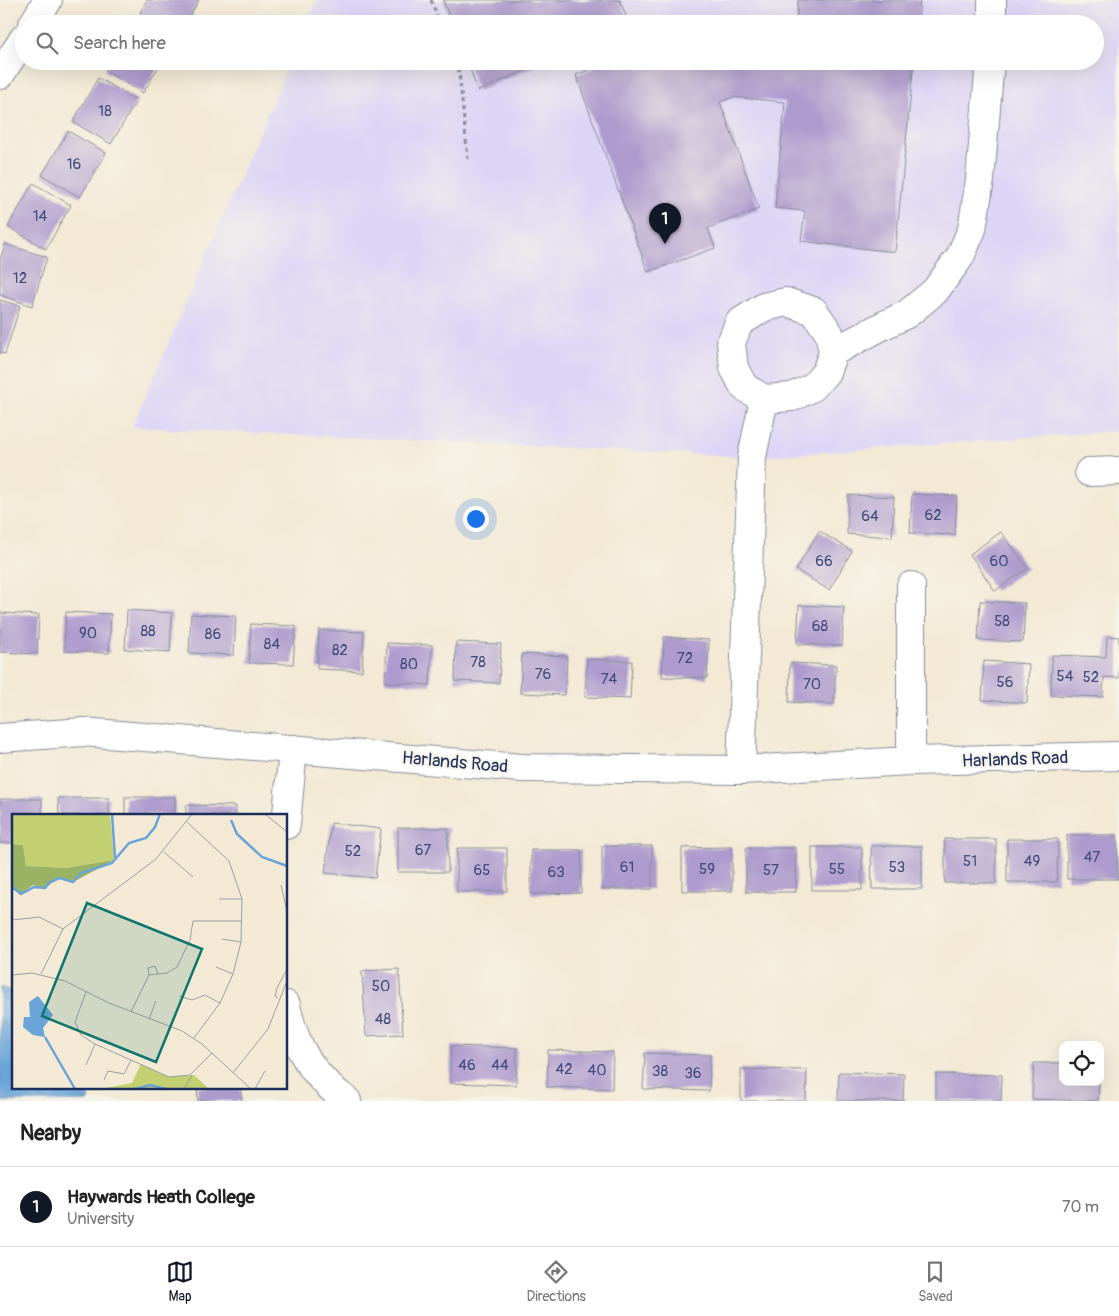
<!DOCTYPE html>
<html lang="en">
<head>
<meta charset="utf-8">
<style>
  :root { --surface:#fff; --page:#f6f6f6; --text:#222; --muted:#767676; --line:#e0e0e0; --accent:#111827 }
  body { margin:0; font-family:Pangolin,sans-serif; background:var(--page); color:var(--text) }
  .controls { position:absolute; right:15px; bottom:15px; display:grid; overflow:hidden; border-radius:10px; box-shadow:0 5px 20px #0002 }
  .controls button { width:45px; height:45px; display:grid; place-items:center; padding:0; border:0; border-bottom:1px solid var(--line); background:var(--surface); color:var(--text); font:25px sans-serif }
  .you { position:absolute; left:475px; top:518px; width:18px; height:18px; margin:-12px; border:4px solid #fff; border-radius:50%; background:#1a73e8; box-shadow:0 0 0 8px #1a73e833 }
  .badge { display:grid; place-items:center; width:32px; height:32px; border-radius:50%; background:var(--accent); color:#fff; font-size:16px; font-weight:700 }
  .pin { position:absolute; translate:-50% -41px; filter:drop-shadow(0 1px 2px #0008) }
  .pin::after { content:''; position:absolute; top:26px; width:18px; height:15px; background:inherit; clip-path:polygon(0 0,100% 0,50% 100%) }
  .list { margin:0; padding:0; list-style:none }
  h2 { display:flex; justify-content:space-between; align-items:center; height:65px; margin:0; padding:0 20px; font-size:21px }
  h2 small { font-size:16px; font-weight:400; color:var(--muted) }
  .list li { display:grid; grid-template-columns:32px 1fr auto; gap:15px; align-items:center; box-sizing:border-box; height:80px; padding:0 20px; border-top:1px solid var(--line) }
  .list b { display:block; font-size:19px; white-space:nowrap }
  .list p { margin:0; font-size:16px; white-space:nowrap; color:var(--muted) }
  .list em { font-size:16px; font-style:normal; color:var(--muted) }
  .icon { flex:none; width:28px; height:28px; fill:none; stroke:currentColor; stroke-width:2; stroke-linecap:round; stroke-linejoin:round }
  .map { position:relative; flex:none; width:1119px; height:1101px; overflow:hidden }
  .search { position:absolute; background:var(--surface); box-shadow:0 5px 20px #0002; left:15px; right:15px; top:15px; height:55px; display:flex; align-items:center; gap:12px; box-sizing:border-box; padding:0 18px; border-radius:28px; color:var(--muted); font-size:19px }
  .sheet { height:145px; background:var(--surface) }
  nav { display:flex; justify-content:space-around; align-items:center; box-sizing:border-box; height:70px; border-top:1px solid var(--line); background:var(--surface); font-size:14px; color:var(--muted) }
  nav a { display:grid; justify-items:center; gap:2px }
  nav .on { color:var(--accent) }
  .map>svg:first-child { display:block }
</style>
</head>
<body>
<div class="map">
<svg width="1119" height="1101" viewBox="0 0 1119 1101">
  <rect width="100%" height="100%" fill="#f7f3e8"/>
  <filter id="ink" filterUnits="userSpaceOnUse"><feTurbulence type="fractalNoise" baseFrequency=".02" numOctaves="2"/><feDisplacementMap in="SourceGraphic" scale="10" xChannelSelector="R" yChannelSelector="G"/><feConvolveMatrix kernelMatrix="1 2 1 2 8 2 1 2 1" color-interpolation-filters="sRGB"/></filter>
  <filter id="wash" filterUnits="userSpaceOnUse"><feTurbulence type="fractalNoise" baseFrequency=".0096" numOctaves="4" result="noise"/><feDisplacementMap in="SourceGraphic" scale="20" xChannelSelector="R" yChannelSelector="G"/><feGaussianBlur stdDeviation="1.12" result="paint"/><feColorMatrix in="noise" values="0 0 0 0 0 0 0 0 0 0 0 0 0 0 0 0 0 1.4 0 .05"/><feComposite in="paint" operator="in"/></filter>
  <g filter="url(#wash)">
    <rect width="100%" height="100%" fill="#f3e9d4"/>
    <polygon fill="#ddd5f6" points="317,0 1119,0 1119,431 752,457 132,427 290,61 1095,61 1095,24 306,24"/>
    <polygon fill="#69a4d9" stroke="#426a9c" points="0,987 14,992 14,1087 91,1087 88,1101 0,1101"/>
    <g id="blocks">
      <g fill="#ae9bce">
        <polygon points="147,0 199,0 185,24 159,24 140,13"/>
        <polygon points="443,0 620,0 629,24 452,24"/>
        <polygon points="798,0 920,0 918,24 796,24"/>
        <polygon points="111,61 162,61 143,93 105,71"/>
        <polygon points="467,61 548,61 478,91"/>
        <polygon points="592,61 914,61 895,252 801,241 805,211 775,208 785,102 734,97 720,102 759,209 708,228 715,248 648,272 576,75 594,68"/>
        <polygon points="98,78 137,100 111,144 73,122"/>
        <polygon points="68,131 106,153 80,197 42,175"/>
        <polygon points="33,183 71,205 46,249 8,227"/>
        <polygon points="5,244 47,257 32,306 0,295 0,260"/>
        <polygon points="0,300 20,306 5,354 0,353"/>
        <polygon points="912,494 957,496 955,535 910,533"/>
        <polygon points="848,495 894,497 892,537 847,534"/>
        <polygon points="819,531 852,551 829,590 796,570"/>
        <polygon points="1001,532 1028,568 995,591 970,554"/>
        <polygon points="980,601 1025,603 1023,642 978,640"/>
        <polygon points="799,605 844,607 842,646 797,644"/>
        <polygon points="127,610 172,613 170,652 125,649"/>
        <polygon points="66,612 111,614 109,653 64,651"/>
        <polygon points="0,613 39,615 37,654 0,652"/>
        <polygon points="191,614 236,616 234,655 189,653"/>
        <polygon points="251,624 296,626 293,664 249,663"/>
        <polygon points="319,630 364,632 362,671 317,669"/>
        <polygon points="1107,636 1119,637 1119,678 1104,677 1103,697 1051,695 1052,655 1106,657"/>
        <polygon points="664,637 709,640 707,678 662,677"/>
        <polygon points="456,642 501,644 499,683 455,681"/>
        <polygon points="387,643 432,645 430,685 385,682"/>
        <polygon points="522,654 567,656 565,695 520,693"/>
        <polygon points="587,659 632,661 630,699 585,697"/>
        <polygon points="984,661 1029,664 1027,703 982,700"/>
        <polygon points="790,663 836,665 834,704 789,702"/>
        <rect x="125" y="797" width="50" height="18"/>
        <polygon points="58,798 109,798 109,815 59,815"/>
        <polygon points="0,799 42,799 42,815 14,815 14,843 0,843"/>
        <polygon points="186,805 236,806 236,815 186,815"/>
        <polygon points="331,823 381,829 375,878 325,873"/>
        <rect x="398" y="828" width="50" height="44"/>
        <polygon points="1067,835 1117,835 1118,879 1067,879"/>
        <rect x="945" y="839" width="51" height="44"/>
        <polygon points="1007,839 1058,839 1057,882 1007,882"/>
        <rect x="602" y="846" width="50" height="43"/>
        <polygon points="871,846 922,846 922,889 872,889"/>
        <polygon points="732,847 732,891 682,891 682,848"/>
        <rect x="812" y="847" width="50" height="43"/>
        <polygon points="457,848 507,848 507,891 457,892"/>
        <rect x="746" y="848" width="50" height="44"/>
        <polygon points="531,850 581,850 581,893 531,894"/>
        <polygon points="399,969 403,1034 366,1036 362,971"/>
        <polygon points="451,1046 517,1048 516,1085 450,1083"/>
        <polygon points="548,1050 613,1052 612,1089 547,1087"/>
        <polygon points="645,1053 710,1055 709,1091 643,1089"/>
        <polygon points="1034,1063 1063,1063 1063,1082 1099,1082 1098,1101 1032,1099"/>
        <polygon points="741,1069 807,1070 806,1101 741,1101"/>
        <polygon points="839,1072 904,1074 903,1101 838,1101"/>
        <polygon points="936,1074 1002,1075 1001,1101 936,1101"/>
        <polygon points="197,1087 240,1087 242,1101 198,1101"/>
      </g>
    </g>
  </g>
  <g filter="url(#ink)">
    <use href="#blocks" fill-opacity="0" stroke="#878c99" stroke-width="1"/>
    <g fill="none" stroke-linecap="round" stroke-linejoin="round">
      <g stroke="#878c99" stroke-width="30">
        <g id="minor">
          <polyline points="33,24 48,0"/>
          <polyline points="992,24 992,0"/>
          <polyline points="0,75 24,38"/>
          <polygon points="786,302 814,311 829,333 833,352 826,372 813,387 792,397 764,399 744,387 734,368 731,343 739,323 764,307"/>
          <polyline points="833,352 882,326 907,314 935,291 960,257 972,229 980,180 990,61"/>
          <polyline points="1089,472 1119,471"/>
          <polyline points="911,586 911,761"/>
          <polyline points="0,738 83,732 522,768 741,770 911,761 1119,756"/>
          <polyline points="741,770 752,457 764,399"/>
          <polyline points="286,825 293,749"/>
          <path d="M286,1005C295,1048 312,1075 347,1101"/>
        </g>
      </g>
      <g stroke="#878c99" stroke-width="3" stroke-dasharray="4 4" stroke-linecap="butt">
        <polyline points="431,0 440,24"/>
        <polyline points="455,61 459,72 468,159"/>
      </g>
      <use href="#minor" stroke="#fff" stroke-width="28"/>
    </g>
  </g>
  <g text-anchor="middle" stroke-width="4" stroke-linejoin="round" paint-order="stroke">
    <g font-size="15" fill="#404a7a">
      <text x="105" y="116">18</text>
      <text x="74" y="169">16</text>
      <text x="40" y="221">14</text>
      <text x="20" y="283">12</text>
      <text x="933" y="520">62</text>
      <text x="870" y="521">64</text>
      <text x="824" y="566">66</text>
      <text x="999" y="566">60</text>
      <text x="1002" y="626">58</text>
      <text x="820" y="631">68</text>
      <text x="148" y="636">88</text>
      <text x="88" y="638">90</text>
      <text x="213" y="639">86</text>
      <text x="272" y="649">84</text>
      <text x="340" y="655">82</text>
      <text x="685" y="663">72</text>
      <text x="478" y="667">78</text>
      <text x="409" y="669">80</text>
      <text x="543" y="679">76</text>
      <text x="1065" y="681">54</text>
      <text x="1091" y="682">52</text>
      <text x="609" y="684">74</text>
      <text x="1005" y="687">56</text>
      <text x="812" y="689">70</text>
      <text x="423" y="855">67</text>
      <text x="353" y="856">52</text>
      <text x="1092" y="862">47</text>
      <text x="970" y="866">51</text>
      <text x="1032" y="866">49</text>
      <text x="627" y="872">61</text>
      <text x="897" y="872">53</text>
      <text x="707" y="874">59</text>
      <text x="837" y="874">55</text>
      <text x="482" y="875">65</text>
      <text x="771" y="875">57</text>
      <text x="556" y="877">63</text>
      <text x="381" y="991">50</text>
      <text x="383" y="1024">48</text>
      <text x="467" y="1070">46</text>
      <text x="500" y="1070">44</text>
      <text x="564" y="1074">42</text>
      <text x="597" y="1075">40</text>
      <text x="660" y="1076">38</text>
      <text x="693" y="1078">36</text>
    </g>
    <g font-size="18" fill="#1b2f5e" stroke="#f7f3e8">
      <text transform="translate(1015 759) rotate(-2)" y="6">Harlands Road</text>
      <text transform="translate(455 762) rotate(5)" y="6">Harlands Road</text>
    </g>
  </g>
  <g transform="translate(12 814)">
    <rect width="275" height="275" fill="#f3e9d4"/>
    <path d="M0,0H98L102,46L54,54L14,52L11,31L0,30ZM129,250L157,263L182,261L197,275H89L120,269Z" fill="#c2d072"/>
    <path d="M0,30L11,31L14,52L54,54L102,46L65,66L57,68L48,63L33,74L21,71L9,80L0,74Z" fill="#99b264"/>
    <path d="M26,182L41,201L31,214L33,223L21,221L11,213L12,203H18L17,188Z" fill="#69a4d9"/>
    <path fill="none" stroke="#69a4d9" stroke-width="2.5" d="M100,0L103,44M219,6L225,20L250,43L275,52M0,73L9,80L22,73L33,74L38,68L48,64L61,68L69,59L100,49L117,29L134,24L143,13L148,0M33,223L63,275M123,275L138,271L154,275"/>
    <path fill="none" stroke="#9d9fa5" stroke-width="1" d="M253,0L275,18M175,8L217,47L230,85L229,128L221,160L208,189L182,224M152,38L181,63M269,71L275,97M207,85H230M0,106L27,103L51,115M210,125L229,128M204,153L221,160M29,160L51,115L144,45L180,0M0,161L20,159L53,167L97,189L170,217L190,230L239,275M137,161L155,159L165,153L178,126L181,107H230M74,178L63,208L69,221L83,230L157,263L178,261L200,239M167,182L180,186L193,181L208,189M266,184L263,182L265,174L275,155M119,198L137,161L136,154L143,152L146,160M137,205L144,187M74,251L83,230M221,259L256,215L275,167M92,266L96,257L112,260L119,246M172,275L180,261M243,275L253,257"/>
    <path fill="#0f766e" fill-opacity="0.15" stroke="#0f766e" stroke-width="2.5" d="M75,89L190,135L144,248L30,202Z"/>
    <rect width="275" height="275" fill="none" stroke="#1b2f5e" stroke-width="2.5"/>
  </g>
</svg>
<div class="controls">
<button><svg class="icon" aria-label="locate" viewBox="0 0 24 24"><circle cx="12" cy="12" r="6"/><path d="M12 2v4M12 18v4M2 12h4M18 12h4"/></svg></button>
</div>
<div class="you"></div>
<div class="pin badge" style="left:665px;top:244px">1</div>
<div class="search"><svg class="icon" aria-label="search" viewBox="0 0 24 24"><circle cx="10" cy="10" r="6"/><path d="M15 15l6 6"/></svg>Search here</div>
</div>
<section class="sheet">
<h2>Nearby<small></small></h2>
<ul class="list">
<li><span class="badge">1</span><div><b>Haywards Heath College</b><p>University</p></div><em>70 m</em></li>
</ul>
</section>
<nav>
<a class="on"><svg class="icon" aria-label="map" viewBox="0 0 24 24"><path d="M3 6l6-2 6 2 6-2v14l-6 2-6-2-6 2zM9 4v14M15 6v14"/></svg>Map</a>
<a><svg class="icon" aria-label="directions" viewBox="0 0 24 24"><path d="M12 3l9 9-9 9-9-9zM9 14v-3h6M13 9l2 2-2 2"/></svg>Directions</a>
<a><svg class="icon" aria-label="saved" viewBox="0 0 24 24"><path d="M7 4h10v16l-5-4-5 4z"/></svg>Saved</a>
</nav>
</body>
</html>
